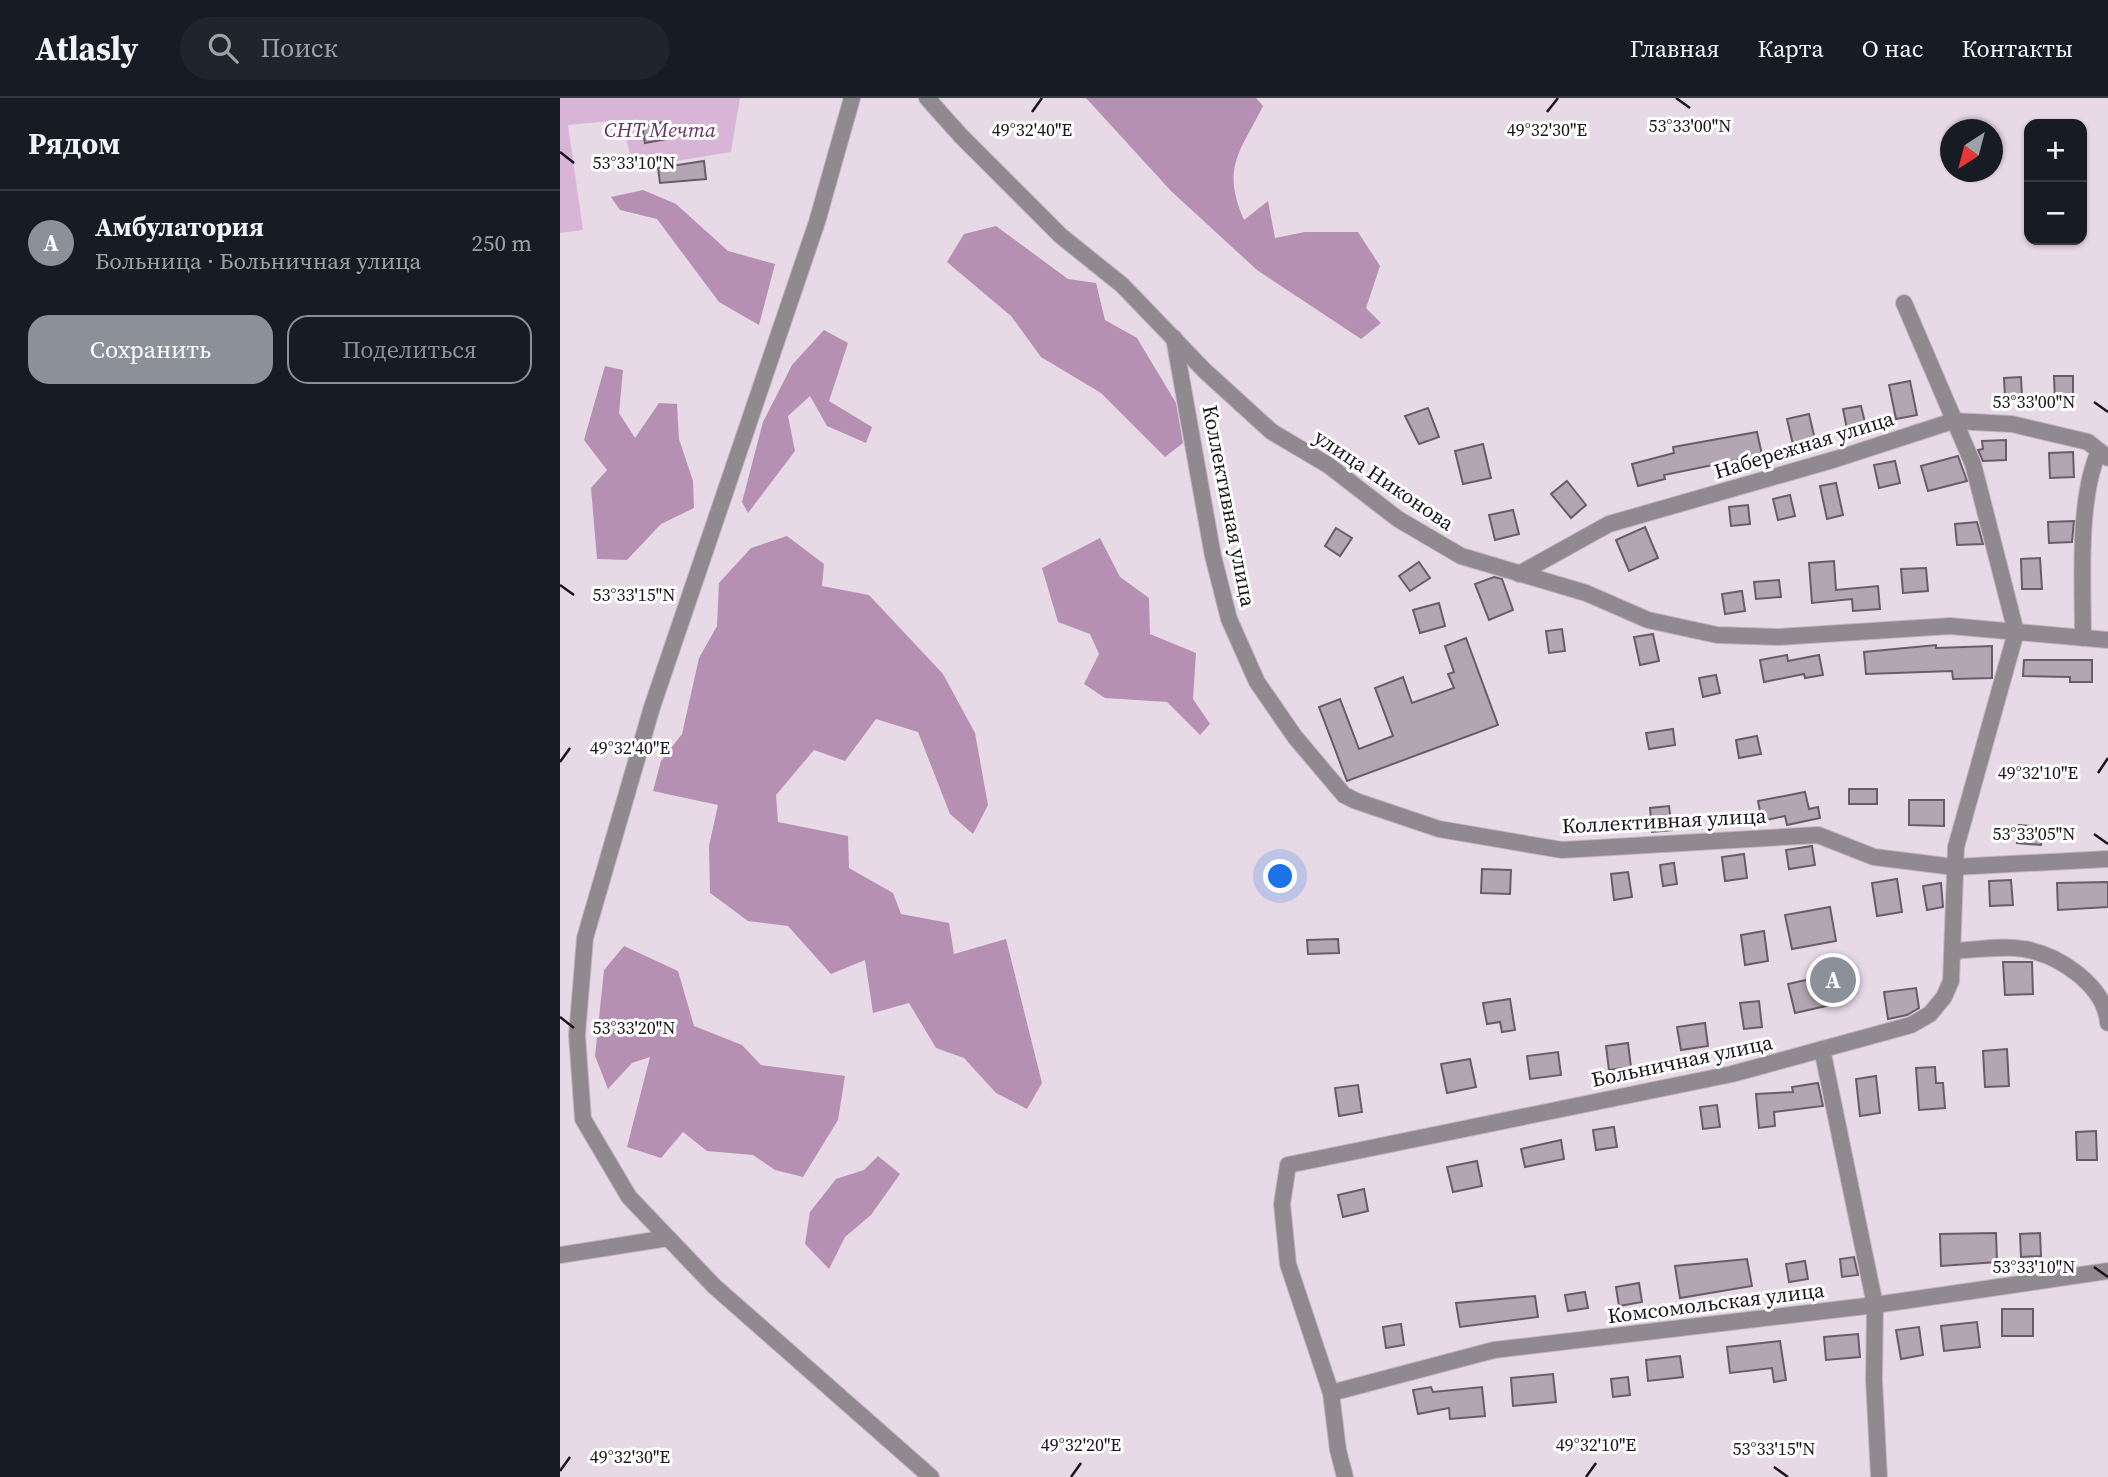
<!DOCTYPE html>
<html lang="ru">
<head>
<meta charset="utf-8">
<style>
  :root { --surface:#171b24; --page:#20242c; --text:#f1f3f6; --muted:#9ea1a6; --line:#363941; --accent:#8c9099 }
  body { margin:0; font-family:"Source Serif 4",serif; background:var(--page); color:var(--text) }
  .controls { position:absolute; right:21px; top:21px; display:grid; overflow:hidden; border-radius:14px; box-shadow:0 2px 5px #0004 }
  .controls button { width:63px; height:63px; display:grid; place-items:center; padding:0; border:0; border-bottom:2px solid var(--line); background:var(--surface); color:var(--text); font:35px sans-serif }
  .compass { position:absolute; left:1380px; top:21px; width:63px; height:63px; border-radius:50%; background:var(--surface); box-shadow:0 2px 5px #0004; rotate:216deg }
  .you { position:absolute; left:721px; top:779px; width:24px; height:24px; margin:-18px; border:5px solid #fff; border-radius:50%; background:#1a73e8; box-shadow:0 0 0 10px #1a73e833 }
  .badge { display:grid; place-items:center; width:46px; height:46px; border-radius:50%; background:var(--accent); color:#fff; font-size:23px; font-weight:700 }
  .pin { position:absolute; translate:-50% -50%; border:4px solid #fff; box-shadow:0 2px 7px #0006 }
  .list { margin:0; padding:0; list-style:none }
  h2 { display:flex; justify-content:space-between; align-items:center; height:91px; margin:0; padding:0 28px; font-size:30px }
  h2 small { font-size:23px; font-weight:400; color:var(--muted) }
  .list li { display:grid; grid-template-columns:46px 1fr auto; gap:21px; align-items:center; box-sizing:border-box; height:105px; padding:0 28px; border-top:2px solid var(--line) }
  .list b { display:block; font-size:26px; white-space:nowrap }
  .list p { margin:0; font-size:23px; white-space:nowrap; color:var(--muted) }
  .list em { font-size:23px; font-style:normal; color:var(--muted) }
  .actions { display:flex; gap:14px; padding:21px 28px }
  .actions a { flex:1; padding:16px 0; border:2px solid var(--accent); border-radius:21px; text-align:center; font-size:24px; color:var(--accent) }
  .actions .main { background:var(--accent); color:#fff }
  .icon { flex:none; width:38px; height:38px; fill:none; stroke:currentColor; stroke-width:2; stroke-linecap:round; stroke-linejoin:round }
  .map { position:relative; flex:none; width:1548px; height:1379px; overflow:hidden }
  header { display:flex; align-items:center; gap:42px; box-sizing:border-box; height:98px; padding:0 35px; background:var(--surface); border-bottom:2px solid var(--line) }
  header strong { font-size:33px }
  nav { display:flex; gap:38px; margin-inline-start:auto; font-size:24px }
  .search { width:490px; height:63px; background:var(--page); display:flex; align-items:center; gap:18px; box-sizing:border-box; padding:0 24px; border-radius:38px; color:var(--muted); font-size:26px }
  main { display:flex }
  aside { flex:1; background:var(--surface) }
  .map>svg:first-child { display:block }
</style>
</head>
<body>
<header>
<strong>Atlasly</strong>
<div class="search"><svg class="icon" aria-label="search" viewBox="0 0 24 24"><circle cx="10" cy="10" r="6"/><path d="M15 15l6 6"/></svg>Поиск</div>
<nav><a>Главная</a><a>Карта</a><a>О нас</a><a>Контакты</a></nav>
</header>
<main>
<aside>
<h2>Рядом<small></small></h2>
<ul class="list">
<li><span class="badge">A</span><div><b>Амбулатория</b><p>Больница · Больничная улица</p></div><em>250 m</em></li>
</ul>
<div class="actions"><a class="main">Сохранить</a><a>Поделиться</a></div>
</aside>
<div class="map">
<svg width="1548" height="1379" viewBox="0 0 1548 1379">
  <rect width="100%" height="100%" fill="#e8d9e7"/>
  <polygon fill="#d8b5d6" points="0,0 180,0 171,54 73,70 62,22 8,27 23,132 0,135"/>
  <g fill="#b690b3">
    <path d="M526,0H696L703,8C680,54 661,70 684,122L708,103L715,140L745,134H798L820,168L806,210L821,225L801,241L697,172L611,93Z"/>
    <polygon points="83,92 116,106 168,153 215,166 199,227 159,204 97,121 60,112 51,99"/>
    <polygon points="436,128 508,181 536,185 545,222 577,240 616,305 623,345 605,359 541,295 481,259 451,218 387,164 404,136"/>
    <polygon points="264,232 288,245 269,303 312,329 306,345 267,328 250,298 228,318 235,353 188,415 182,404 203,324 232,267"/>
    <polygon points="45,268 63,272 59,315 75,340 99,305 117,306 119,341 133,383 134,410 101,426 67,462 37,461 31,390 47,372 24,342"/>
    <polygon points="227,438 264,466 262,488 309,497 383,576 415,635 428,707 413,736 390,716 358,634 316,621 285,663 254,652 216,697 218,724 288,738 289,770 333,795 341,816 389,825 394,856 446,841 482,985 467,1011 436,995 404,960 376,950 349,905 313,915 305,862 271,876 228,828 188,823 150,795 149,748 158,707 93,693 101,663 122,636 139,560 157,528 159,485 191,450"/>
    <polygon points="540,440 560,479 589,500 590,536 636,555 633,601 650,626 640,637 607,604 545,600 524,586 539,556 530,536 498,524 482,470"/>
    <polygon points="64,848 118,873 134,928 182,947 201,967 285,978 278,1022 243,1079 215,1072 193,1057 147,1053 123,1034 101,1060 67,1049 90,959 72,965 48,991 35,958 44,872"/>
    <polygon points="318,1058 340,1076 311,1117 285,1139 269,1171 245,1146 250,1114 276,1081 304,1072"/>
  </g>
  <g fill="#b4a5b2" stroke="#695c68" stroke-width="2">
    <polygon points="104,24 107,41 85,45 82,28"/>
    <polygon points="144,63 146,81 100,85 98,70"/>
    <polygon points="1494,278 1513,278 1513,303 1495,304"/>
    <polygon points="1461,279 1462,299 1445,299 1444,280"/>
    <polygon points="1350,283 1357,317 1336,321 1329,287"/>
    <polygon points="1301,308 1307,333 1288,336 1283,311"/>
    <polygon points="868,310 879,339 859,346 845,318"/>
    <polygon points="1249,316 1256,346 1234,351 1227,321"/>
    <polygon points="1197,334 1202,357 1104,377 1105,381 1078,388 1072,366 1114,355 1113,349"/>
    <polygon points="1446,342 1446,362 1423,363 1418,352 1423,351 1422,343"/>
    <polygon points="923,346 931,380 903,386 895,353"/>
    <polygon points="1513,354 1514,379 1490,380 1489,355"/>
    <polygon points="1398,358 1407,383 1368,393 1361,368"/>
    <polygon points="1335,363 1340,385 1319,390 1314,367"/>
    <polygon points="1007,383 1026,407 1011,420 991,396"/>
    <polygon points="1276,385 1283,417 1267,421 1260,388"/>
    <polygon points="1230,397 1235,418 1218,422 1213,401"/>
    <polygon points="1188,407 1190,426 1171,428 1169,409"/>
    <polygon points="953,412 959,436 935,442 929,417"/>
    <polygon points="1514,423 1512,444 1489,445 1488,424"/>
    <polygon points="1417,424 1423,446 1397,447 1395,426"/>
    <polygon points="1085,429 1098,460 1069,473 1056,442"/>
    <polygon points="776,430 792,440 780,458 765,448"/>
    <polygon points="1480,460 1482,491 1462,491 1461,461"/>
    <polygon points="1274,463 1276,492 1318,488 1320,511 1293,513 1292,501 1252,505 1249,465"/>
    <polygon points="859,464 870,480 850,493 839,478"/>
    <polygon points="1366,470 1368,493 1343,495 1341,471"/>
    <polygon points="934,479 942,481 953,512 929,522 915,486"/>
    <polygon points="1219,482 1221,499 1196,501 1194,484"/>
    <polygon points="1182,493 1185,513 1165,516 1162,496"/>
    <polygon points="879,505 885,528 860,535 853,512"/>
    <polygon points="1002,531 1005,553 989,555 986,533"/>
    <polygon points="1093,536 1099,563 1080,567 1074,539"/>
    <polygon points="906,540 938,627 787,683 759,609 780,601 799,651 833,638 815,590 843,579 852,605 894,590 888,576 894,574 885,548"/>
    <polygon points="1376,547 1376,550 1432,548 1432,580 1393,581 1392,573 1306,576 1304,554"/>
    <polygon points="1227,557 1228,563 1259,557 1263,577 1245,580 1244,576 1204,584 1200,562"/>
    <polygon points="1464,562 1532,562 1532,584 1510,584 1510,579 1463,578"/>
    <polygon points="1156,577 1160,595 1143,599 1139,580"/>
    <polygon points="1113,631 1115,647 1089,651 1086,635"/>
    <polygon points="1197,638 1201,656 1179,660 1176,642"/>
    <rect x="1289" y="691" width="28" height="15"/>
    <polygon points="1245,694 1249,711 1258,709 1260,720 1227,727 1225,718 1202,723 1198,703"/>
    <polygon points="1349,702 1384,702 1384,728 1349,727"/>
    <polygon points="1109,708 1112,732 1092,734 1090,710"/>
    <polygon points="1459,727 1482,729 1481,747 1457,745"/>
    <polygon points="1252,748 1255,767 1229,771 1226,752"/>
    <polygon points="1184,756 1187,780 1165,783 1162,759"/>
    <polygon points="1114,765 1117,786 1103,788 1100,767"/>
    <polygon points="922,771 951,772 950,796 921,795"/>
    <polygon points="1068,774 1072,799 1054,802 1051,776"/>
    <polygon points="1337,781 1342,814 1317,818 1312,785"/>
    <polygon points="1451,782 1453,807 1430,808 1429,783"/>
    <polygon points="1548,784 1548,809 1498,812 1497,785"/>
    <polygon points="1381,785 1383,809 1367,812 1363,788"/>
    <polygon points="1270,809 1276,843 1232,851 1225,817"/>
    <polygon points="1204,833 1208,863 1185,867 1181,837"/>
    <polygon points="778,841 779,855 748,856 747,842"/>
    <polygon points="1443,864 1472,864 1473,896 1445,897"/>
    <polygon points="1277,875 1284,904 1235,915 1228,886"/>
    <polygon points="1356,890 1359,910 1347,917 1328,921 1324,894"/>
    <polygon points="950,901 955,932 942,934 940,924 927,926 923,905"/>
    <polygon points="1199,903 1202,929 1184,931 1180,905"/>
    <polygon points="1145,925 1148,948 1121,952 1117,929"/>
    <polygon points="1068,945 1071,969 1049,972 1046,948"/>
    <polygon points="1447,951 1449,988 1425,989 1423,953"/>
    <polygon points="998,954 1001,977 970,981 967,958"/>
    <polygon points="910,961 916,989 887,995 881,966"/>
    <polygon points="1375,969 1376,985 1383,985 1385,1010 1359,1012 1356,970"/>
    <polygon points="1316,978 1320,1015 1300,1018 1296,981"/>
    <polygon points="1258,985 1263,1008 1214,1014 1215,1028 1199,1030 1196,996 1233,994 1232,989"/>
    <polygon points="798,987 802,1014 779,1018 775,990"/>
    <polygon points="1157,1007 1160,1029 1143,1031 1140,1009"/>
    <polygon points="1054,1029 1057,1049 1036,1052 1033,1032"/>
    <polygon points="1536,1033 1537,1062 1517,1062 1516,1034"/>
    <polygon points="1001,1042 1004,1061 965,1069 961,1051"/>
    <polygon points="917,1063 922,1088 893,1094 887,1069"/>
    <polygon points="804,1091 808,1113 783,1119 778,1097"/>
    <polygon points="1436,1135 1437,1164 1381,1168 1380,1136"/>
    <polygon points="1480,1135 1481,1158 1461,1159 1460,1136"/>
    <polygon points="1294,1159 1298,1177 1282,1179 1280,1161"/>
    <polygon points="1187,1161 1192,1188 1120,1200 1115,1168"/>
    <polygon points="1245,1163 1248,1181 1229,1184 1226,1166"/>
    <polygon points="1079,1185 1082,1204 1059,1208 1056,1189"/>
    <polygon points="1025,1194 1028,1210 1008,1213 1005,1197"/>
    <polygon points="975,1198 978,1219 900,1229 896,1205"/>
    <rect x="1442" y="1211" width="31" height="27"/>
    <polygon points="1417,1224 1420,1249 1384,1253 1381,1228"/>
    <polygon points="841,1226 844,1247 826,1250 823,1229"/>
    <polygon points="1359,1229 1363,1257 1341,1261 1336,1232"/>
    <polygon points="1298,1236 1300,1259 1266,1262 1264,1239"/>
    <polygon points="1220,1243 1226,1282 1214,1284 1212,1270 1170,1275 1167,1249"/>
    <polygon points="1120,1258 1123,1279 1088,1283 1086,1262"/>
    <polygon points="993,1276 996,1304 953,1308 951,1280"/>
    <polygon points="1068,1279 1070,1297 1053,1299 1051,1281"/>
    <polygon points="871,1289 873,1294 922,1289 925,1318 890,1321 889,1310 858,1316 853,1292"/>
  </g>
  <g fill="none" stroke-linecap="round" stroke-linejoin="round">
    <g stroke="#c3b6c2" stroke-width="18">
      <g id="minor">
        <polyline points="292,0 257,124 92,609 25,840 17,937 23,1021 69,1099 154,1188 371,1379"/>
        <polyline points="367,0 401,38 501,138 562,187 645,273 712,334 768,367 838,421 901,458 1026,495 1088,522 1157,537 1218,539 1390,528 1548,542"/>
        <polyline points="614,240 653,458 669,521 697,584 735,639 784,697 796,703 879,731 1002,752 1258,737 1314,759 1394,769 1548,761"/>
        <polyline points="959,476 1049,426 1276,361 1393,323 1452,326 1528,344 1548,360"/>
        <path d="M1523,540C1523,487 1517,402 1539,353"/>
        <path d="M1394,853C1416,852 1443,847 1464,851C1500,857 1545,888 1548,925"/>
        <polyline points="1262,951 1315,1207 1314,1282 1319,1379"/>
        <polyline points="0,1157 108,1140"/>
        <polyline points="771,1295 934,1252 1315,1207 1548,1173"/>
        <polyline points="785,1379 778,1352 771,1295 728,1166 722,1106 728,1067 1172,976 1351,927 1370,916 1384,899 1391,883 1396,749 1456,534 1413,366 1344,205"/>
      </g>
    </g>
    <use href="#minor" stroke="#908a90" stroke-width="16"/>
  </g>
  <path fill="none" stroke="#1a151a" stroke-width="2.5" d="M1116,0L1130,10M472,14L482,0M987,14L998,0M0,54L14,65M1534,304L1548,314M0,487L14,497M0,664L10,650M1538,675L1548,660M1534,736L1548,746M0,919L14,930M1534,1169L1548,1179M1214,1369L1228,1379M0,1373L10,1359M511,1379L521,1365M1026,1379L1036,1365"/>
  <g text-anchor="middle" stroke-width="6" stroke-linejoin="round" paint-order="stroke">
    <g font-size="21" font-style="italic" fill="#673665" stroke="#fff">
      <text x="100" y="39">СНТ Мечта</text>
    </g>
    <g font-size="21" fill="#1a151a" stroke="#fff">
      <text transform="translate(1244 347) rotate(-17)" y="7">Набережная улица</text>
      <text transform="translate(824 382) rotate(34)" y="7">улица Никонова</text>
      <text transform="translate(669 408) rotate(79)" y="7">Коллективная улица</text>
      <text transform="translate(1104 723) rotate(-3)" y="7">Коллективная улица</text>
      <text transform="translate(1122 963) rotate(-12)" y="7">Больничная улица</text>
      <text transform="translate(1156 1205) rotate(-7)" y="7">Комсомольская улица</text>
    </g>
  </g>
  <g font-size="18" text-anchor="middle" fill="#1a151a" stroke="#fff" stroke-width="6" stroke-linejoin="round" paint-order="stroke">
    <text x="1130" y="34">53°33'00"N</text>
    <text x="472" y="38">49°32'40"E</text>
    <text x="987" y="38">49°32'30"E</text>
    <text x="74" y="71">53°33'10"N</text>
    <text x="1474" y="310">53°33'00"N</text>
    <text x="74" y="503">53°33'15"N</text>
    <text x="70" y="656">49°32'40"E</text>
    <text x="1478" y="681">49°32'10"E</text>
    <text x="1474" y="742">53°33'05"N</text>
    <text x="74" y="936">53°33'20"N</text>
    <text x="1474" y="1175">53°33'10"N</text>
    <text x="521" y="1353">49°32'20"E</text>
    <text x="1036" y="1353">49°32'10"E</text>
    <text x="1214" y="1357">53°33'15"N</text>
    <text x="70" y="1365">49°32'30"E</text>
  </g>
</svg>
<div class="controls">
<button>+</button>
<button>−</button>
</div>
<svg class="compass" viewBox="-18 -18 36 36"><path d="M0-13l5 13h-10z" fill="#e53935"/><path d="M0 13l5-13h-10z" fill="#9ea1a6"/></svg>
<div class="you"></div>
<div class="pin badge" style="left:1273px;top:882px">A</div>
</div>
</main>
</body>
</html>
